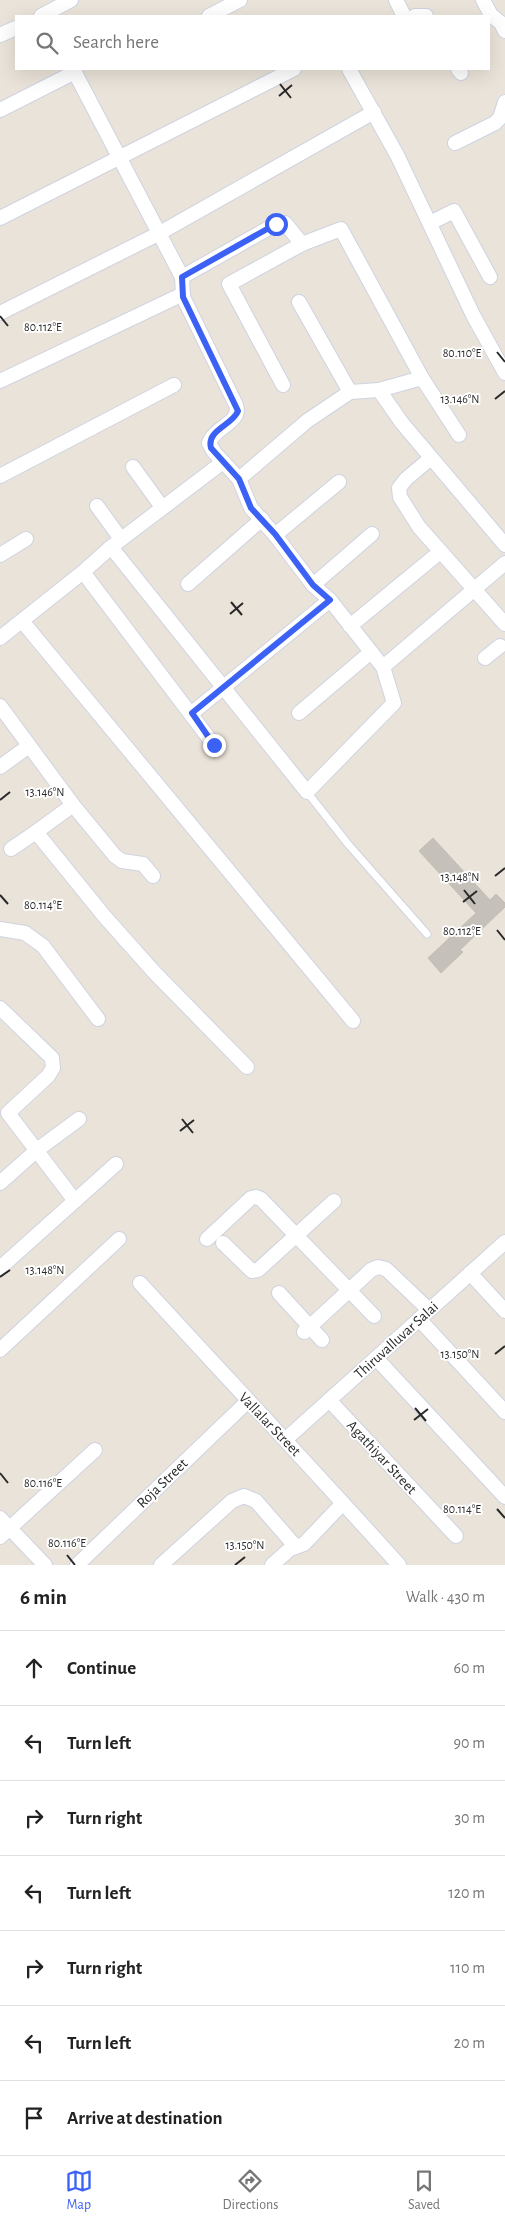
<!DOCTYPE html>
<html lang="en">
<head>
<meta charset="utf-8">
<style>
  :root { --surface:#fff; --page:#f2f2f2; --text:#222; --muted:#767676; --line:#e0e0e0; --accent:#3c62f5 }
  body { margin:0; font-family:"Alegreya Sans",sans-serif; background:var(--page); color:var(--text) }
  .stop { position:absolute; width:15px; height:15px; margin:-11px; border:4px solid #3c62f5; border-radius:50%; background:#fff }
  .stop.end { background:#3c62f5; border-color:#fff; box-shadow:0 1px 5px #0008 }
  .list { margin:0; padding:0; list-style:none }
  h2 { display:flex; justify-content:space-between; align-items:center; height:65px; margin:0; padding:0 20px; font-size:21px }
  h2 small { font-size:16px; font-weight:400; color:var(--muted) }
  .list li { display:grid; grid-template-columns:32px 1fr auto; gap:15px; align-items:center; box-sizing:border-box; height:75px; padding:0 20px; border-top:1px solid var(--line) }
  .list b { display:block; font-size:19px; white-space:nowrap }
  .list em { font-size:16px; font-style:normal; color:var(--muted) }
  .icon { flex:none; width:28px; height:28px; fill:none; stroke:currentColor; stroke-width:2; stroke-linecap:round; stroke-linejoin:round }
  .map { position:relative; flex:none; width:505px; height:1565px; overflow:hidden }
  .search { position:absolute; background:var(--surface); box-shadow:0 5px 20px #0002; left:15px; right:15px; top:15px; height:55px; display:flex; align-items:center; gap:12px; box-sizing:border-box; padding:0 18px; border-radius:0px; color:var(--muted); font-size:19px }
  .sheet { height:590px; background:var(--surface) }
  nav { display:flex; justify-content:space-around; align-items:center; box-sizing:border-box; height:70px; border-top:1px solid var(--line); background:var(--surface); font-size:14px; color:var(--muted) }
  nav a { display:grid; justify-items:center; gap:2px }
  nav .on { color:var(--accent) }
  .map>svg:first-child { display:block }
</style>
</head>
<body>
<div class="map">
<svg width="505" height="1565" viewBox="0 0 505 1565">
  <rect width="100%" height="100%" fill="#eae3d9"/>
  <polygon fill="#c5c0b9" stroke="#c5beb3" points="433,838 490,900 496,894 505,903 505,907 460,950 463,952 441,973 428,958 476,913 419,851"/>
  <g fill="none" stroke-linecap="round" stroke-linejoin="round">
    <g stroke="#cfd3e1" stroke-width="9">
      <polyline id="lane" points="307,792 348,844 427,934"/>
    </g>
    <g stroke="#cfd3e1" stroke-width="16">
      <g id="street">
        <polyline points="396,0 404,16"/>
        <polyline points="483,0 491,15 501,23 505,31"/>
        <polyline points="41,16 71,0"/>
        <polyline points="209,16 240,0"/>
        <polyline points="415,16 426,16"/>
        <polyline points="0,35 16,28"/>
        <path d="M73,69L182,277L183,297L236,405C242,423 215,426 209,443L214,452L239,479L307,421L350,392L379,390L422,378"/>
        <polyline points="349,69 397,155 473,315 505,373"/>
        <polyline points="458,69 461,73"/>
        <polyline points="0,110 75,72"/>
        <polyline points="455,143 495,123 500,118 505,102"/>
        <polyline points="0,218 294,69"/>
        <polyline points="430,223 454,211 490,277"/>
        <polyline points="182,277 276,224 285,223 302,244"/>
        <polyline points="299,302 350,392"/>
        <polyline points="0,313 158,234 374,112"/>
        <polyline points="0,381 183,294"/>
        <polyline points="283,385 229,284 302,244 341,229 422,378 459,435"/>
        <polyline points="379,390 402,423 505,545"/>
        <polyline points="431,458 406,479 399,488 400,497 419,527 505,624"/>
        <polyline points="133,467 162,507"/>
        <polyline points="0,476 174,385"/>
        <polyline points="97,506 121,539"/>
        <polyline points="275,535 339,482"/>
        <polyline points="111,547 307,792 394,703 383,667 330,600 313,585 275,535 251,508 239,479"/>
        <polyline points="0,555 26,539"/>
        <polyline points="83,572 214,745"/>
        <polyline points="188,584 262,519"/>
        <polyline points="313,585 372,534"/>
        <polyline points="22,621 353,1021"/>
        <polyline points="350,626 440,552"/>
        <polyline points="0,638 83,572 111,547 223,462"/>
        <polyline points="485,658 500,646"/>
        <polyline points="383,667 505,563"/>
        <polyline points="0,706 73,805 36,832 105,917 154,972 247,1067"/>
        <polyline points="192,713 330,600"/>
        <polyline points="299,713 371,652"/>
        <polyline points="0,767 29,746"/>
        <polyline points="73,805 115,856 122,861 143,864 153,876"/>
        <polyline points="11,849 36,832"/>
        <polyline points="0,929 25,933 43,946 98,1019"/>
        <polyline points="0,1008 52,1058 53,1068 48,1076 8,1113 75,1201"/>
        <polyline points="0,1183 37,1150 79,1119"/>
        <polyline points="207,1239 251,1198 256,1197 261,1199 374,1316"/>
        <polyline points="223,1243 252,1271 258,1270 334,1201"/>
        <polyline points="0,1268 116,1164"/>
        <polyline points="470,1273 505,1311"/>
        <path d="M140,1283C226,1377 314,1470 399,1565"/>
        <polyline points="279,1293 322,1340"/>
        <polyline points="419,1319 505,1412"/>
        <polyline points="304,1332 371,1270 378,1267 386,1269 429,1310"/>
        <polyline points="0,1350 119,1239"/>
        <polyline points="376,1358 505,1497"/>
        <polyline points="329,1400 456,1536"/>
        <polyline points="286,1439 505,1242"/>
        <polyline points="0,1518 45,1565"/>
        <polyline points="0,1537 95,1450"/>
        <polyline points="77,1565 248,1401"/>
        <polyline points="161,1565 232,1501 244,1496 256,1501 296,1547"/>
        <polyline points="272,1565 290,1549 304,1544 343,1503"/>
      </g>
    </g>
    <use href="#lane" stroke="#fff" stroke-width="7"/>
    <use href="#street" stroke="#fff" stroke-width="14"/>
  </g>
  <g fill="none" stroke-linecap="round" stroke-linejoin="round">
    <path stroke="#3c62f5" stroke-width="6" d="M214,745L192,713L330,600L313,585L275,534L251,508L239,479L211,448C206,430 233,425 238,411L183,297L182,277L276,224"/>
  </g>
  <path fill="none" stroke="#282828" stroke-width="2" d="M280,84L291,98M279,96L292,85M0,316L8,326M497,352L505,362M495,399L505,391M231,602L242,615M230,614L243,603M0,800L10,792M495,876L505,868M464,890L475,904M0,895L8,904M463,902L477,891M497,930L505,940M182,1119L193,1133M180,1131L194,1120M0,1277L10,1270M495,1354L505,1346M415,1408L426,1421M414,1420L428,1409M0,1473L8,1483M497,1509L505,1518M67,1555L75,1565M235,1565L245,1557"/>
  <g text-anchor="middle" stroke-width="4" stroke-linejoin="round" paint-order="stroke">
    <g font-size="15" fill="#282828" stroke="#fff">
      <text transform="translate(396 1340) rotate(-42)" y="5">Thiruvalluvar Salai</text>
      <text transform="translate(270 1424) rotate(46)" y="5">Vallalar Street</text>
      <text transform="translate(382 1457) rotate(47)" y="5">Agathiyar Street</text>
      <text transform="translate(162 1483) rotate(-44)" y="5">Roja Street</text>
    </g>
  </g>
  <g font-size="12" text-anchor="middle" fill="#282828" stroke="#fff" stroke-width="4" stroke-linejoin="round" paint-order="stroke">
    <text x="43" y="331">80.112°E</text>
    <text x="462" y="357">80.110°E</text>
    <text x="460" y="403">13.146°N</text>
    <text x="45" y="796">13.146°N</text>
    <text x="460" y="881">13.148°N</text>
    <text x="43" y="909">80.114°E</text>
    <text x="462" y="935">80.112°E</text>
    <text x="45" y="1274">13.148°N</text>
    <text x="460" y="1358">13.150°N</text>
    <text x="43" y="1487">80.116°E</text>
    <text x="462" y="1513">80.114°E</text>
    <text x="67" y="1547">80.116°E</text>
    <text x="245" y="1549">13.150°N</text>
  </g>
</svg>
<div class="stop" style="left:276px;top:224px"></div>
<div class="stop end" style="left:214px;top:745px"></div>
<div class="search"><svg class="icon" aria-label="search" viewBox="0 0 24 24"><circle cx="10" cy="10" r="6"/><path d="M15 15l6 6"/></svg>Search here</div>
</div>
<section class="sheet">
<h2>6 min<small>Walk · 430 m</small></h2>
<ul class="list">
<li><svg class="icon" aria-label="ahead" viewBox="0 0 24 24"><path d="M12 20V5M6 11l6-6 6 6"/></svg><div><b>Continue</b></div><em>60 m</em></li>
<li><svg class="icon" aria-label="left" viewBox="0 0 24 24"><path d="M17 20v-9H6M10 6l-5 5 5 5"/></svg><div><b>Turn left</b></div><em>90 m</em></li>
<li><svg class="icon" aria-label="right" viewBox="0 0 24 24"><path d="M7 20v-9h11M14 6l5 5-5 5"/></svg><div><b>Turn right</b></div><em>30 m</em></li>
<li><svg class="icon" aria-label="left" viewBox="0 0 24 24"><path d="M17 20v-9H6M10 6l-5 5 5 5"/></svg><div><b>Turn left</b></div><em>120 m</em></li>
<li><svg class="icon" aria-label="right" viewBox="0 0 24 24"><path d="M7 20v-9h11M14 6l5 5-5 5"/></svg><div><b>Turn right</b></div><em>110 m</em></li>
<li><svg class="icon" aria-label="left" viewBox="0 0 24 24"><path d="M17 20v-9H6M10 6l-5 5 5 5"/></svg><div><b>Turn left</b></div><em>20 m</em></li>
<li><svg class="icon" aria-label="arrive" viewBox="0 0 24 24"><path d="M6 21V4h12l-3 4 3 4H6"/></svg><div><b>Arrive at destination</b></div></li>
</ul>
</section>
<nav>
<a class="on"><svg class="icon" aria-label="map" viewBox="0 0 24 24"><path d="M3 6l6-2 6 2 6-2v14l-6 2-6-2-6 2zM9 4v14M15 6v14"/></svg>Map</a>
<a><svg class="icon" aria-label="directions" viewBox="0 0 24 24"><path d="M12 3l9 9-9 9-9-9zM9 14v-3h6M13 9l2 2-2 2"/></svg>Directions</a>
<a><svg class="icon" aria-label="saved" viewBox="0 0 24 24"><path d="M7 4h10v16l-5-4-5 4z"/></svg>Saved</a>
</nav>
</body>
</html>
